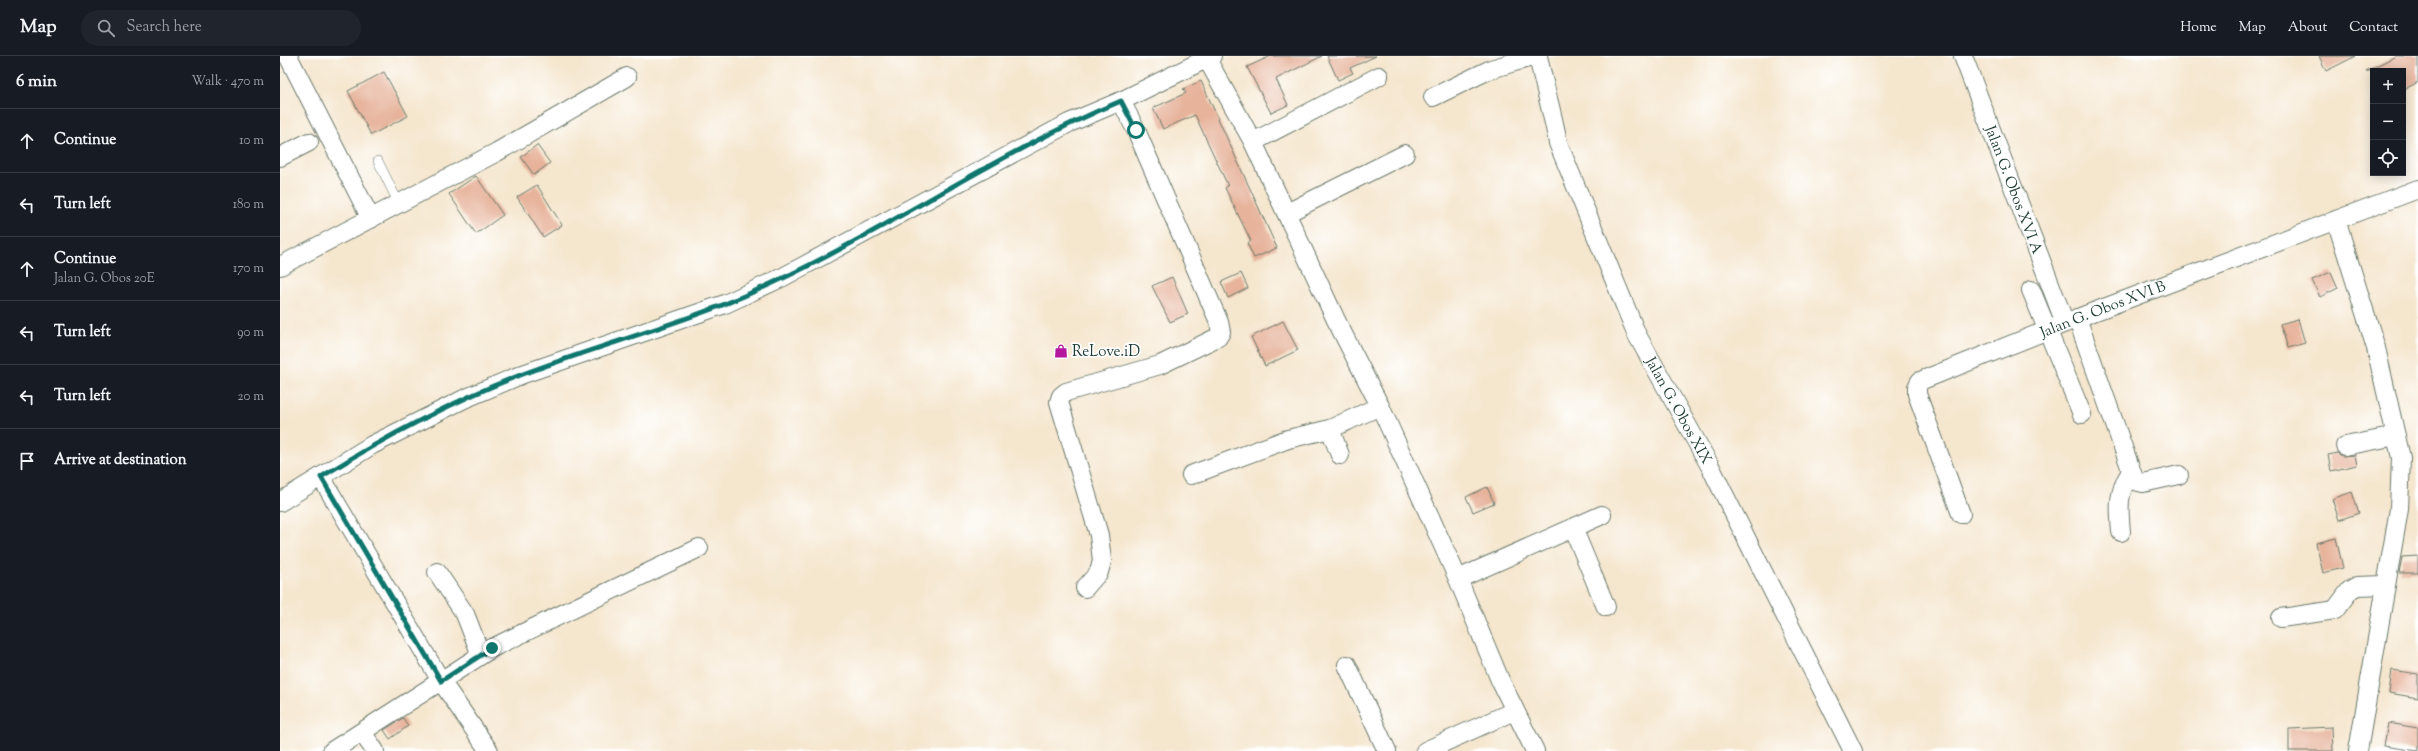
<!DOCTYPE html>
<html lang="en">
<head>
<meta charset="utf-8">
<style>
  :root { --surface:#171b24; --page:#20242c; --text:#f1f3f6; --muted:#9ea1a6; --line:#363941 }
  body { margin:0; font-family:"Sorts Mill Goudy",serif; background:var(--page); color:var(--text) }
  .controls { position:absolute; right:12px; top:12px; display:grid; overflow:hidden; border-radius:0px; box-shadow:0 2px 10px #0003 }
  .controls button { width:36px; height:36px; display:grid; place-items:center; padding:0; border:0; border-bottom:1px solid var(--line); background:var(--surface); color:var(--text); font:20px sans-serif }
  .stop { position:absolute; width:12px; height:12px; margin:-9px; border:3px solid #0f766e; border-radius:50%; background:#fff }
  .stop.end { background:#0f766e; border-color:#fff; box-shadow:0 1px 4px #0008 }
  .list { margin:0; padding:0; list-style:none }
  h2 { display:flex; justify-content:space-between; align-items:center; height:52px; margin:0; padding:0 16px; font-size:17px }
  h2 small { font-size:13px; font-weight:400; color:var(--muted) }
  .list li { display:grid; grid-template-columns:26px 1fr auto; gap:12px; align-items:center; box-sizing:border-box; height:64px; padding:0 16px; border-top:1px solid var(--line) }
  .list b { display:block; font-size:15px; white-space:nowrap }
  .list p { margin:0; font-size:13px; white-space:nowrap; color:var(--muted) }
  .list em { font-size:13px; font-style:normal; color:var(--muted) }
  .icon { flex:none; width:22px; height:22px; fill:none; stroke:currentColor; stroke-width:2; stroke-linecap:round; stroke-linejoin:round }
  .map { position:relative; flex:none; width:2138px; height:695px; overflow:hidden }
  header { display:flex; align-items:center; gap:24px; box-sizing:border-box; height:56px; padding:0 20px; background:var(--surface); border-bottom:1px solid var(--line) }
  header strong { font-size:19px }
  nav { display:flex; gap:22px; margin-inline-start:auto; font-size:14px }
  .search { width:280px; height:36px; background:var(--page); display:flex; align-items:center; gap:10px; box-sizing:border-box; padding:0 14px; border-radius:22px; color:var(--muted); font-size:15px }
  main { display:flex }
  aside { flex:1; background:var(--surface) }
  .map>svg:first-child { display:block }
</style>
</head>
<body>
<header>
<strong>Map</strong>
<div class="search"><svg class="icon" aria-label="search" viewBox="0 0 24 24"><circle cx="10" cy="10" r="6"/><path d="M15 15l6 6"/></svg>Search here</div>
<nav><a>Home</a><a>Map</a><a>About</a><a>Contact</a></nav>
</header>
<main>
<aside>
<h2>6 min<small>Walk · 470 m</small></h2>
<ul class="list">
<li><svg class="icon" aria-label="ahead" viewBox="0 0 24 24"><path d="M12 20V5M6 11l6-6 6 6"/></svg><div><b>Continue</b></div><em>10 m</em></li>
<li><svg class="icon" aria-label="left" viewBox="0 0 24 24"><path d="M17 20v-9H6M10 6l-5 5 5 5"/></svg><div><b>Turn left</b></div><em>180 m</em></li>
<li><svg class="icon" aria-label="ahead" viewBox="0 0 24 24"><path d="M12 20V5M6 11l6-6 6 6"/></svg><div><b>Continue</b><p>Jalan G. Obos 20E</p></div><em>170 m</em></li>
<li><svg class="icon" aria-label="left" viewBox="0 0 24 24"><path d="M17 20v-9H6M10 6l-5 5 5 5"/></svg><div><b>Turn left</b></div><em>90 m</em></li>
<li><svg class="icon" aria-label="left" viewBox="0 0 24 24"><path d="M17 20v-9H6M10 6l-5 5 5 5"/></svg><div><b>Turn left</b></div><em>20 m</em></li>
<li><svg class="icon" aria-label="arrive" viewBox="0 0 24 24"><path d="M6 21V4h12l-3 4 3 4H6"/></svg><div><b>Arrive at destination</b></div></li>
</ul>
</aside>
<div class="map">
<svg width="2138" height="695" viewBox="0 0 2138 695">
  <rect width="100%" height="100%" fill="#fff"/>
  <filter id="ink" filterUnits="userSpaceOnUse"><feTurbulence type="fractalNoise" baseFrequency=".025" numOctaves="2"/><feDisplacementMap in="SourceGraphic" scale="8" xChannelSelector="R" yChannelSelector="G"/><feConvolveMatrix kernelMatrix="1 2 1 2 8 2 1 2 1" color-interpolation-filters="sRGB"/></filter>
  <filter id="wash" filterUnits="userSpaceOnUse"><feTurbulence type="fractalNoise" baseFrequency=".012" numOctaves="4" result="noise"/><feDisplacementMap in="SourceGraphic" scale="16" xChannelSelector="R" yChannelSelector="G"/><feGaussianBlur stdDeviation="0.9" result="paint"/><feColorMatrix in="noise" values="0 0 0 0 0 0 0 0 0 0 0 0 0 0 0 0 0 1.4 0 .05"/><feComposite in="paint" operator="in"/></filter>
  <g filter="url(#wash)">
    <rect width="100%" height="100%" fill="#f5e6ce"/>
    <g id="blocks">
      <g fill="#e7b39b">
        <polygon points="991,0 1042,0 996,23 1008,49 991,57 967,11"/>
        <polygon points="1047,0 1096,0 1070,12 1073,17 1058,24"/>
        <polygon points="2039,0 2076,0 2046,15"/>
        <polygon points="2116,0 2138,0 2138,26 2123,34 2123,15 2086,15"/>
        <polygon points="104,16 128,60 91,79 68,35"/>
        <polygon points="921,25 997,192 974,202 967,187 971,185 945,132 948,130 915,59 883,73 873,52 906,37 903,33"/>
        <polygon points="257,89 270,107 254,119 241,101"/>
        <polygon points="196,120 223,159 196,178 169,138"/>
        <polygon points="257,129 282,169 263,181 237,141"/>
        <polygon points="2051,216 2058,232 2040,241 2032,224"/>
        <polygon points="961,217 968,232 948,242 941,226"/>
        <polygon points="892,221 908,258 890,266 872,230"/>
        <polygon points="2018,263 2025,287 2008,292 2000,268"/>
        <polygon points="1003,265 1018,294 985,310 971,281"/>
        <polygon points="2057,397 2062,400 2075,399 2077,409 2051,415 2048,399"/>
        <polygon points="1207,431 1214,447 1193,456 1186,441"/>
        <polygon points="2072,436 2079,457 2059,464 2052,443"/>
        <polygon points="2056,482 2063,512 2043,517 2036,487"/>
        <polygon points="2138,500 2138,517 2119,517 2122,501"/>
        <polygon points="2112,614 2138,618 2138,642 2109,637"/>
        <polygon points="123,662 128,670 110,683 104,674"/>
        <polygon points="2108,667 2138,672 2138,695 2104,690"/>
        <polygon points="2052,671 2053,695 2009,695 2009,673"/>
      </g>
    </g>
  </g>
  <g filter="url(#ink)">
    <use href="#blocks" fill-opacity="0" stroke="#6a786a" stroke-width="1"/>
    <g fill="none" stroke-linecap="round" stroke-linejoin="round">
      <g stroke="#6a786a" stroke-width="10">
        <polyline id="service" points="98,105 119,148"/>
      </g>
      <g stroke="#6a786a" stroke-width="20">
        <g id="minor">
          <polyline points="8,0 91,163"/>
          <path id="s1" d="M1258,0C1264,30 1273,58 1278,87L1357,279L1430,410L1573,695"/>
          <path id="s2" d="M1683,0L1785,267"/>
          <polyline points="927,3 973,86 1056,264 1100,350 1178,523 1220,624 1255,695"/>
          <polyline points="1153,41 1211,13 1255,0"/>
          <polyline points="973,86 1099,20"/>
          <polyline points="0,101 29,86"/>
          <polyline points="1007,157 1125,98"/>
          <polyline points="2056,164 2096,292 2121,402 2119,453 2078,695"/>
          <polyline points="0,210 217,96 347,21"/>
          <polyline points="1751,234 1802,358"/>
          <polyline points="1797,262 1855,425 1863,427 1899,419"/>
          <polyline points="1050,373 1060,399"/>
          <polyline points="2065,390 2116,380"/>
          <polyline points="911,419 1008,383 1050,373 1100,350"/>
          <polyline points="41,421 161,625 209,695"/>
          <polyline points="0,446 92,389 184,343 243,318 445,248 503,221 789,67 841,45 932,0"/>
          <path id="s3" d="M1681,458L1637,338V331L1640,325L1808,258L2138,133"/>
          <polyline points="1293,472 1326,551"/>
          <path d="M1841,476C1839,452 1837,438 1850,417"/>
          <polyline points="157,516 185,558 201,599"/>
          <polyline points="1178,523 1322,459"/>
          <polyline points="805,532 819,516 822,505 819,479 779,346 781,340 786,336 880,309 938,281 941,276 939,266 856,74 841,45"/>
          <polyline points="2001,562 2055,554 2070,534 2077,530 2105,529"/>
          <polyline points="1067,609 1107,695"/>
          <polyline points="82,676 95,695"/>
          <polyline points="52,695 212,592 419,492"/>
          <polyline points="1145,695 1234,655"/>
        </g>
      </g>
      <use href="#service" stroke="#fff" stroke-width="9"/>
      <use href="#minor" stroke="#fff" stroke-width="18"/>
    </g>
  </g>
  <g fill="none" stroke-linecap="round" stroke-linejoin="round" filter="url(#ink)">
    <path stroke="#0f766e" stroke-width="5" d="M212,592L161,625L41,421C105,381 172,345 243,318C309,293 379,274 445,248C583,192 704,102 841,45L856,74"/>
  </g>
  <defs>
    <g id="shop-bare" transform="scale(1.08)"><path d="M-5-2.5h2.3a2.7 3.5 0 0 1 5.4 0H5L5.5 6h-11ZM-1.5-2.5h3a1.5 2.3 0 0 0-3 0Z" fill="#b5179e" stroke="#fff" stroke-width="2.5" paint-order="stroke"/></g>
  </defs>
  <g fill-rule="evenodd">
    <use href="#shop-bare" x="781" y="295"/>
  </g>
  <g text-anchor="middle" stroke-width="3.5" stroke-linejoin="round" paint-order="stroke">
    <g font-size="15" fill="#1f3d34" stroke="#fff">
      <text dy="5" stroke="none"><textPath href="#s2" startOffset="143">Jalan G. Obos XVI A</textPath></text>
      <text dy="5" stroke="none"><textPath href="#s3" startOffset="338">Jalan G. Obos XVI B</textPath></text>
      <text dy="5" stroke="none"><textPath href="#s1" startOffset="383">Jalan G. Obos XIX</textPath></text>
    </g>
    <g font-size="15" fill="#1f3d34" stroke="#fff" text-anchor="start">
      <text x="792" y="300">ReLove.iD</text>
    </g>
  </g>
</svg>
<div class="controls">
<button>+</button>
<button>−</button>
<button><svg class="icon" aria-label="locate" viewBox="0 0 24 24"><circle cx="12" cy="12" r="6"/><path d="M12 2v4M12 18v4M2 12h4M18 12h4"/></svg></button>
</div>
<div class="stop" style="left:856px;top:74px"></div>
<div class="stop end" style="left:212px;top:592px"></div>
</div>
</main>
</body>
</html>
